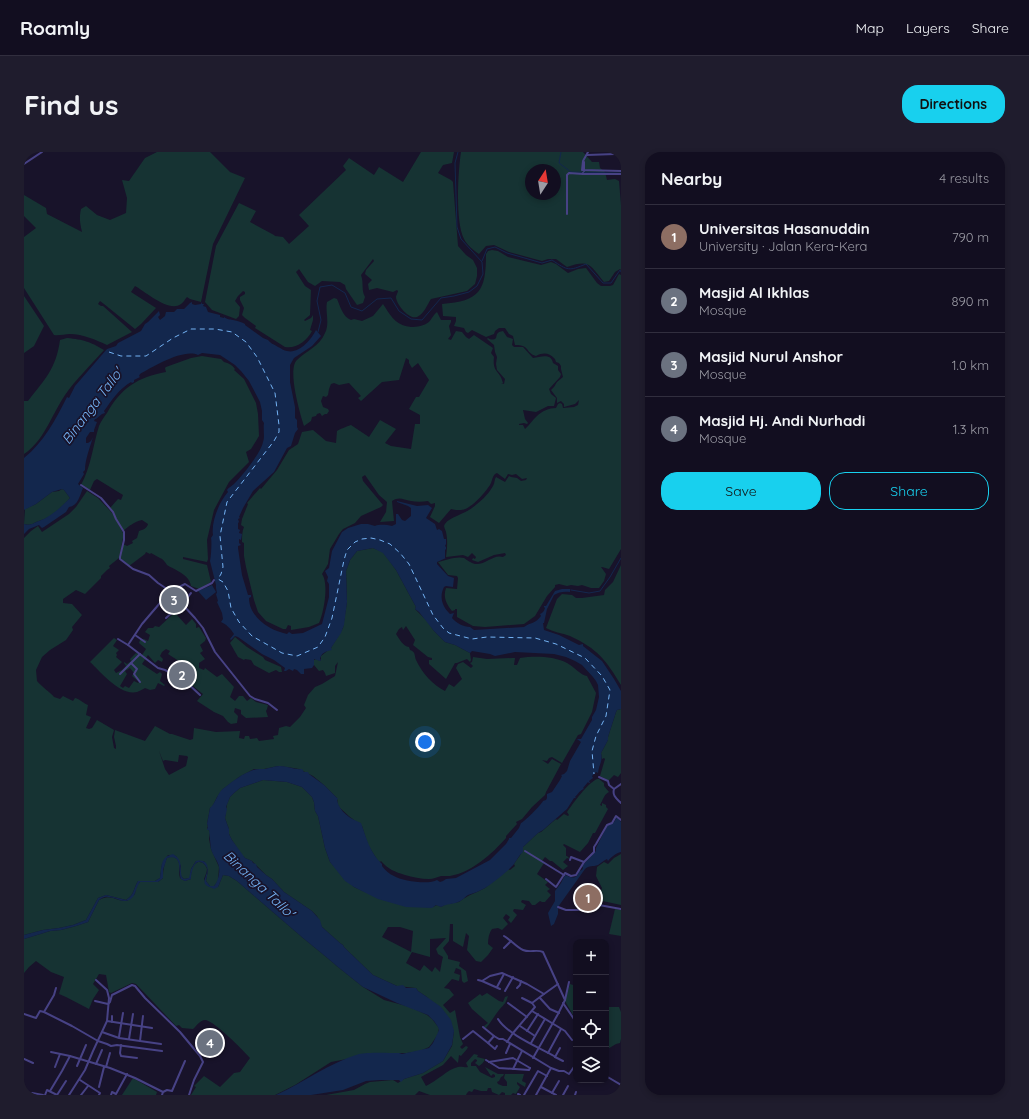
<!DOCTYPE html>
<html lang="en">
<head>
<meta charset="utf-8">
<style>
  :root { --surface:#120e20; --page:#1f1c2d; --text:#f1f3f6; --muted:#9c9ca5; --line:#312e3e; --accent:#18d0ee }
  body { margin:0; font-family:Quicksand,sans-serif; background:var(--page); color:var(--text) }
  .controls { position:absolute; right:12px; bottom:12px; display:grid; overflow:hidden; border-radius:8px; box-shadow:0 2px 6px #0003 }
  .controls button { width:36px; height:36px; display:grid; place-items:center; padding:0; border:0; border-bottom:1px solid var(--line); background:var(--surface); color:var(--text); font:20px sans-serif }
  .compass { position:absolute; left:501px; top:12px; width:36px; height:36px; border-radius:50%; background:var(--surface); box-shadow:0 2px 6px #0003; rotate:12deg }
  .you { position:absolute; left:401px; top:590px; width:14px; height:14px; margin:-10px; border:3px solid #fff; border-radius:50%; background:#1a73e8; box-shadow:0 0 0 6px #1a73e833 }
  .badge { display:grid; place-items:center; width:26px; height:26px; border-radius:50%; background:var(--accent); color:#fff; font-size:13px; font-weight:700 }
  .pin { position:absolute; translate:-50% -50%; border:2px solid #fff; box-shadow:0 1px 4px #0006 }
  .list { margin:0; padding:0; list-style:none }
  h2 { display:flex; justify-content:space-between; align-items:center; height:52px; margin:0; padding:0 16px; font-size:17px }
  h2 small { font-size:13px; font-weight:400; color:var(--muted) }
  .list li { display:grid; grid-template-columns:26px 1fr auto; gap:12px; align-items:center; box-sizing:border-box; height:64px; padding:0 16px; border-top:1px solid var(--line) }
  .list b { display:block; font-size:15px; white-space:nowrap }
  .list p { margin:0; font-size:13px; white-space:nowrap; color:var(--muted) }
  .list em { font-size:13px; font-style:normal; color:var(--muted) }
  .actions { display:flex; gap:8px; padding:12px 16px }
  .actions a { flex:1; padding:9px 0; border:1px solid var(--accent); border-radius:16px; text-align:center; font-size:14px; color:var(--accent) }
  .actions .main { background:var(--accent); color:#111 }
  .icon { flex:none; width:22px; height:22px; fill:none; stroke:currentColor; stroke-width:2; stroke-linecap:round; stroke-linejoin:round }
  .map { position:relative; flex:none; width:597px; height:943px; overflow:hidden; border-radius:16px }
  header { display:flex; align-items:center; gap:24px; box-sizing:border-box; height:56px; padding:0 20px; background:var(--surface); border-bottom:1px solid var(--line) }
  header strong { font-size:19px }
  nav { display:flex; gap:22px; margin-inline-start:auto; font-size:14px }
  .intro { display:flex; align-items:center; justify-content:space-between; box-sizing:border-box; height:96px; padding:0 24px }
  h1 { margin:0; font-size:28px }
  .button { padding:10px 18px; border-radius:16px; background:var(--accent); color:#111; font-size:14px; font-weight:700 }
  main { display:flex; gap:24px; padding:0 24px }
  aside { flex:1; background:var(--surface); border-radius:16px; box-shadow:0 2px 6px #0003 }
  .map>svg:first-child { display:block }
</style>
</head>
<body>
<header>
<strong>Roamly</strong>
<nav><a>Map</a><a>Layers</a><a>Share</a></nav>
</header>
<div class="intro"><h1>Find us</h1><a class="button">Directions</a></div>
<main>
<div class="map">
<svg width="597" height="943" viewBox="0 0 597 943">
  <rect width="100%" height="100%" fill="#18132a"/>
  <g fill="#163333" fill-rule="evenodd">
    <path d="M133,0H186L206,20L221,26L189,92L177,150L166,147L163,145C161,147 159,151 157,152C145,161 122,140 111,134L107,140L132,156L117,172L111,177L80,152L76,149L74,152L77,154H79L108,180L83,193C72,188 59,182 46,182C40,182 35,184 30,183L0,136V85L12,76L0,64V43L22,56L23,62L58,80C56,71 55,66 57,57L62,54L73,63L86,68L102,61L103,46L98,28L105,29L121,6Z"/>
    <path d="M397,0H430L428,11L419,13L414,21L427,28L429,30L434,94L442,103L449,108L453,116V124L451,132L443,139L407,147C403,153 400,162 393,165C385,168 372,152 372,145C372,144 374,140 374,139L373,138L369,140L353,136L345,138L344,132L348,128L341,122L342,118L350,109L349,107L337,123C340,131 337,138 341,145L339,151L333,153L322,137L321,133L316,130L298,129L291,134L284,130L275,117L272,120L281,134L287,138L286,163L280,168L281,169L287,166L289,163V168L286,178L288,179C283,189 272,197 261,195L231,176L232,174L221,166L218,163L220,156L216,148V145L221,142V140L219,139L214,144L211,149L216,155L215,164L212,167L188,158L181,150L192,94L215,51L232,59L226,70L250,83L251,84L259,85L265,92L285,74L275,63L322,18L319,14L325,6L350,23L355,15L379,30Z"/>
    <path d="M437,0H559L568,10H575L576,16L581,20L583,28L591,27L595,29L597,53V118L596,117L591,120L585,129L580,130C566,113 566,107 543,115L532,107H524L518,109L485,100L470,93L462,94L455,102C449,98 443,93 440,87C431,69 434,20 437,0ZM507,18H531V42H507Z"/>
    <path d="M468,98L474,99L484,105L517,113L527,110L532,112L544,121L554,117L562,116L573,131L577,134H586L589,133L595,122L597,123V397L585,417L578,415H577L582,422L580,429L575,436H567L558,433L554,434L547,433L543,434L535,432L531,433V435L523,444L511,464L500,472L461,475L449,474L433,465V457H431V458L428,459C422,452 419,445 422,436L433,437L434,426L433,424L424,423L414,410C422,408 432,404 440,406C443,408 447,411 451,412C462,413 469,402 479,405L482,403L481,401L470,403L454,410L448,408L449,406L451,407L452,405L448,401L444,405L439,403L422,405C423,397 424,389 422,380C421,377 419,374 421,372C425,365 441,362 448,356C456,350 464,343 469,334C471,331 470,328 472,325L481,330L485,324L487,325L493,326L497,329L502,328L503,326L498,327L492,322L488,323L484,322L481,327L473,321L471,322C468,325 468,330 466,333C461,341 446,358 437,358C434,358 430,358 427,357L415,371L406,365L411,354V351L407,352L404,349C398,350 392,350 387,349C379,348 376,344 368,349L370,369L356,370L362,360L363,350L355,343L341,323L338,325L339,329L359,353L357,355L337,364L331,371L319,377L315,382L306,397L304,412L298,422C305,432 300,460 295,471L285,475L267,478V474L264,473L262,477H259L242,469L234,460L230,448L222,415L220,404V391L218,390C218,385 218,379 220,375L217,373L218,367L224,352L223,351L236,336L237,337L253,318L265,298L274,292L278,280L289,278L302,289L312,291L313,279C318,276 322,275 327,273L345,285L356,268L372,277L361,291L367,294L387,297L391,272H396V263L385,257L392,245H395L405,228L394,211L388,216L385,211V208L382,206L375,228L358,230L337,249L334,246L337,244L325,231L315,233L310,231L307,232L305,237L304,243L302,245L299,244L297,249L299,255L304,257L305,259L303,262H301L298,264L296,261L293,262L292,264L288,265L287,269L280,274C276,262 263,217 273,208C282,199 296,194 301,181C306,171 301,160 303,150L310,146L313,147C316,154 319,165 327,168L330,167L338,169L349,164L359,152C367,164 371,173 387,175C393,175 400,174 405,170C408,167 409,163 413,160L417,168H427V170L425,174L427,183L424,187L427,188L432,179L438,180L442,185L445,187L450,183L469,196L467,201L470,205C468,221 476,218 479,231H477L480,232L481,227L473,218L472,212L473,205L471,200L470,193L463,187L464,186C467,188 470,188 472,186L473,182L475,180L479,179L483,185L489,187L488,193L490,195H499L509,206C517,205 527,201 529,211L534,214V218L537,222L536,225L525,237L527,242L532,246L530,254H524L512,260L499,258L501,267L504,271L503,272L500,271L495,272V273H499L501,277C506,273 508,268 513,264C518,259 525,256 532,256L534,252L536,251L538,252L539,256L550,255L554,253L555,248L551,252L540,255V252L537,249L533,251V246L527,238L530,235L533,230L539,225L537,217V214L535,211L532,210L531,207C525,201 520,200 512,204C500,200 507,193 491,193L489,184L485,182L481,176H475L471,179L470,182L462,185L448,178L444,181L442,180L440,176L430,174L432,169V165L419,164L418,152C456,149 462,139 462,102L464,99Z"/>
    <polygon points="0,144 20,174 10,194 0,201"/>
    <path d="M43,186C60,188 65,189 80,198C67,213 52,227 41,243C28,262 20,289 0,302V249H4C21,227 32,217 36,188Z"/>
    <path d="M178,204L197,207L200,210C205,211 208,213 211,217L210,218L220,227L232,251L234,262L235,284L227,297L222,300L225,310L205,330L190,358L183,388L184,407L183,410L159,405V407L183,413L187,430L175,437L167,434C166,423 151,418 143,413C141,410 139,407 136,406C133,404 130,403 127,401L126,402L122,400L121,402L105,414L96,406L99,392L103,394L109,391L108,389L113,386L115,379C119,378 123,376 124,372L118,368C110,370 105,374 99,379L86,356L94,347L97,348L99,343L73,327L70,329L66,338L57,333C67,315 69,293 75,274C77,269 80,265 83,261C97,236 114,225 142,220L141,216L142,215L167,206Z"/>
    <path d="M38,337L40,338L46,346C37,356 28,365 15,369C9,371 8,374 0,372L1,357L12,352L28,340L35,339Z"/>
    <path d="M63,339L74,346L89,362L99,381V386L95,406L85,414L86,416L83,418L77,424V426L61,442L52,438L39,447V451L48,452L58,463L48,475L49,478L42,488L26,498L18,505L12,518L13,529C17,534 27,541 30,545L36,547L39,544L49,549L51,546C56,547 59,551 64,553L62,563L67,565L62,576L65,577L68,576L73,568L90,578L88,585L90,596L92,597V594L90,585L91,578L121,589L131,574L146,582H148L166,588L169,587L170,576L192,580L216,579L215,586L220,587L221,584H225L226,587L233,586L235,589L250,587L249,584L254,583L255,576L262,574L266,575L276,565L282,556L280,553L284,543L291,535L298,532L311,524L314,510L311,514V521L302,524L301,521L299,518L295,519L290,513V508L292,507L296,509L297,508V504L307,496L319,476L323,450L322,419L326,408L333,399L349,396L359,400L372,418L392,455L391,457L403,469L410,479L421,490L431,493L446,501L447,508L446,510L443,507L433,511H431L422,527L405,512V508H408V506L404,505L389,493L391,488L382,474L379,478L378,475L375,477L372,482C376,488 379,494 385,495L386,498C392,500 390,503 392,508C398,521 409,533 421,539L425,532L430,535L438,527L432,516L434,512L439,510L447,516L449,514L446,511L448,510L449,505L463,507L489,506H491L490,513H493L496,506C510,504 529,504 543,511C549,514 558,524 563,524L572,541L568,560L557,582L554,583L538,611L528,605L525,606L523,609L518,608L524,612L528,607L537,612L522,640L521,643L508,655L498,667L492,670L493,672L482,684V686C468,702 448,720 426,724C423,724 420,724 417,724C413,725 409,727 405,727C397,727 388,725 381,723C371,720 364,717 357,709L356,710L354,709L344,693L338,674L326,665L316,656L314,653L313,646L300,633L289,624L275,617L263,615L254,614L240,617H230L215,625L199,637L193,645L188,655L186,656L183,672L184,674L183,676L186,680L185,687L187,697L195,715L194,729L190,734H186L182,729L184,718L180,709H172L167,717L166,726L160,727L158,725L156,722L157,714L152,704L144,703L138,712L136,726L131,729H114C109,737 111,742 102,748L82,743L74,746L62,768L49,773L35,776L19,778L0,783V386L7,379L14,374L18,380L45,362L52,355ZM135,599L139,609L141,608L154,610L155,603L163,604L164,605L162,614L145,623L141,617Z"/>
    <path d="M597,413V533C582,508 574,497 546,484C538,481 529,480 522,476L533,447L538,442L548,443L552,446H558L580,443L581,438L589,430Z"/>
    <path d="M149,462H152L162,473L168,467L172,472V476L175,475L182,486L181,489L176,493L179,499L176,501L181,507L175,511V516L180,518L181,516L193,525L198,522L210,535L206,545L211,549L215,544H219L223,549L227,546L232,550L244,553L243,557L242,559L244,565L222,566L217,562V558L211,556L210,560L214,564L213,571L207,572L204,570L199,564L190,560L173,549L179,542L164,530L160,528L166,516L165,514L164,515L144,502L146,499L142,497L138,500L136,504L139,507L138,510L134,508L131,511L124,503L118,512L133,522L136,520L138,522L136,529L141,533L140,534L134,531L131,537L126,538L121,536C119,537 116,539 113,540C96,544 77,520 66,510L90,486L93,488L89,494L95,498L92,501L93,503L92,505L98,510L90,518L92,521L98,518L102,514L100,511V510L103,512L107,509L106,507L112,501L118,503L122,497L115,491L116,488L120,487L124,489L126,483L121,480L124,476H129L131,474L135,475ZM106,516L110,521L108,524L115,530L114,531L110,529L105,536L101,534L99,536L96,534L103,522L101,519Z"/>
    <polygon points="211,485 223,495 239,505 241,508 257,515 258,520 255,520 252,518 245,521 230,513 227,508 221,507 220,508 214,505 206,491"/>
    <polygon points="597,557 597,621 594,625 590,623 585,628 584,628 576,624 581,607 580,606 578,607 577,601 584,588 584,585 592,560 593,558"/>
    <path d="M573,627H575L580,631V634L585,640C580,642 579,648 576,653L578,654V651L582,653V655L584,657L571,681H569L564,691L556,700L540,692L539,693L542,696V704H543L546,707L543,706L539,710L544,714L539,718L528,709H526L521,705L518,709L520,711L513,722L524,730L521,733L526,737L523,739L527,743L521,750H518L516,749L511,753H508L505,749L498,748L497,750L502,753L499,758L490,757L489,759L493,763L487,771L484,768L486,765L482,762L479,766L484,772L478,778L474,776L468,777C465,781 464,786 464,792L469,796L464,803L457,810L452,809L443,798L445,784L442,781L439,795L429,789V772H426L425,789L419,796L424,804V807L436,810L435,814L442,819L444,829L440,831L438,829L437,818L432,816L430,821L436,823L435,829L428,827L420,836L425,837L430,843L419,853L426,861L431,858L436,885L439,892L436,895L438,897L442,894L444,895L443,897L437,904L435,903L434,911L427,904L419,913L397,925L402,934C413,929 424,917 434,915C438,914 441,916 444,915L442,911L450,902L454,903L453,905L461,907C460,910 458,912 455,914L451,911L453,909V908L451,907L447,911V914H452L456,920L468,926L471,925V923L469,922L467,924L461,915L474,922H480L479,924L477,925L475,929L473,930L474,932L479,934H483V930L480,926L481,922H500L498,929L502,931L501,935L493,930V932L496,935L492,942L489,941L487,943H481V941L478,940L475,943L468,940L467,936H464L463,939H457L450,937L448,940L445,939L443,941L442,943H406L395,939L391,943H302L330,938L341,932L346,930L369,928L374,931L380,927L399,921L419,909L428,894L430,879L403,845L394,839L392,836L373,834L349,823L325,800L320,795L319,793L316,791L298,775L293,764L288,759L260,740L248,727L242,723L228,709L221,706L217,702L208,688L205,682V677L203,672L201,666L203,652L206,645L210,641L216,636L239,628L263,630L278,635L288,645L290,650L291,659L294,664L301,696L306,710L330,735L341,740L409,755L413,753L417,755L422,752H426L429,751L435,750L439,747L446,743L453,740L461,736L484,717L486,718L491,714L490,712C493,707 499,701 499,695L514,681L517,680L532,667L533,668L540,662L544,664L545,663L543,660C550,650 563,632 573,627ZM364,775H376L389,779L387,800L358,785ZM422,786L412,797L414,802L419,805L418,809L416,820L411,815L408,820L400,813L396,819L382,811L388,800L406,805V787Z"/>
    <polygon points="597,702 597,753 574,748 578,736 572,724 573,715 580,710 584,712 590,706"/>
    <path d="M148,704C160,709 153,717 156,726L161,729L167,727C167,722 167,716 171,712C176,707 182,712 183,717C183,720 181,724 180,727L184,734L194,735L199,723L205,724L213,729L279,786L301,804L314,815L339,835L360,848L386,855L403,863L408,867L415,876L414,882L408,891L405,895L396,899L383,901H367L338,904L307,910L271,933L251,943H167L172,935L170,934L180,924L196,935L210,921L216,920L226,906C219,898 191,870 182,868C177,867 173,873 169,877L158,876L155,873L152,874L112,832L108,831L87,841L85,840L82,823L75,822L69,832L75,838L69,847L65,857L42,845L35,842L40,825L27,820L12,809L5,815L0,821V787L26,779L37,778L52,774L64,770L75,748C87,741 91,749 103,749L111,742L112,734L116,730H134L139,726C139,718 140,713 143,706Z"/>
    <polygon points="591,757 597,758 597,784 585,782"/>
    <polygon points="546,832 552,834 552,868 541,849"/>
    <path d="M463,841L475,849L479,850L481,845L484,844C481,853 481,851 475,858C470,864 467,871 461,877L460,874L464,871L448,857L444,851L456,842L458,844Z"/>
    <polygon points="582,855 595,855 597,860 597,887 596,891 592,892 582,898"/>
    <polygon points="109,926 133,940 132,943 98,943"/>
  </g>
  <g fill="#13274d">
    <path d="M168,150V152L171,153L177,152L178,150V152H180L179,154L182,155L184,160L196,163V165L200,166V165C204,168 205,167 209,168C214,169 218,170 221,172V173L239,186L244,188C247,192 250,192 254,195C257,196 260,199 263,199C275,202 287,188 292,178L297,184L288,194L270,206L266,213V230L271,255V266L273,268V275L274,277L271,281L267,294L263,296L250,320L229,339L219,356L215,365L216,366L214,367L215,370L214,371V377L216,378L215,381L218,382L217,388L215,387V391L217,393L214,394V396L218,423L224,443H227V445L225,446C225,465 246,479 263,482L265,480L268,482L279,481L298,472L305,445V432L303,429L304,425L301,419L305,416L308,399L318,380L324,376L337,372H344L351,374C356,372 363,373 368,374L372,372V362H374L378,368L381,369L387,364V356L384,354L373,350V349L393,354L404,353L408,356L402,366L411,372L413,378L415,377L418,379L420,387H422V392L421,394L422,395V397L421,398V406H422L413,410V412L424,424L430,426L429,435L422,434L420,435C415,445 418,454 426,462L430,461L428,466C432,471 440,475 446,475L450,478L500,475C507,470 511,472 517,464L516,462C519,461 520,459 521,456L520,455V454H522L531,439L538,437H546V440C541,439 534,440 530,443L523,457L520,471H519L520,478L535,483L555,493L559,492V494L578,509L590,527L597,539V557L593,558L592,560L584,585V588L577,601C579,610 575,612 574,621L572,620L568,624L569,626L565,629L566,631H565L564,630L559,636L560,637C556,638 554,642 551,645L552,646H550L543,657L519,678L514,681L499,695V700C495,703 493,708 490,712C484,719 469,731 461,736C456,739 450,741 444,743C441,745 438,749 434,750C427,753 424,751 417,755L412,753L408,756L382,755L354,747L330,735L321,729L306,710L301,696L294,664L291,659L290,650L288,645L278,635L263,630L239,628L216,636L210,641L206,645L202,655L203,657L201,666L203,672L205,677V682L208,688L221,706L228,709L229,711L232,712L233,715L242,723L248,727L260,740L288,759L296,768L298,775L316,791L319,793L320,795L325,800L349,823L373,834L379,833L382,836H392L394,839L403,845L417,855L427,868L430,879L428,893L419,909L399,921L380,927L377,930L375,928H356L342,929L319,938L287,943H252C280,930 305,911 335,902C344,900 365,901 375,901L378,902L405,896L409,891L415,878L414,875L410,869L404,863L373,851L339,835L314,815L301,804L279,786L213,729L205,724L199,723L194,735L190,737C187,735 183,735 181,732C179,727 184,722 183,716C182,714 181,713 179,711C170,705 167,722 167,727L161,729L157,727C154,719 159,701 143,706L139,718V726L134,730H116C112,735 112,741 109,745C100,754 94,745 84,745C81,744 78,746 75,748L64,770L52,774L37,778L26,779L0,787V783L19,778L35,776L49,773L62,768L74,746L82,743L102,748C111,742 109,737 114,729H131L136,726C138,714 136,705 149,702C160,709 155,715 158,725L160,727L165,726L167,717L172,709C187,706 184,719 182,729L186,734H190C194,730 196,721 195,715C194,709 189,704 187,697C186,691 186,684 185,678H183L184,674L183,672L186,656C192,651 193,641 200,636C209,629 218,622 229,618C233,617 237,617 241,617C246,616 251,614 256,614C263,614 271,618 278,617L280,620H284L285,622L300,633L313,646H314L313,648C315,660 327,667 337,671C342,685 346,701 358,712V714C361,718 365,722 370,724C378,729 405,733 413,728L416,730L419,729L422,727L432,726L466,708L482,692L485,687V686H487L495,676L497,671C500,670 517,653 519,649L522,648L523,646V642L528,640L536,628L538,624L537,623L540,622L543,619L546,609L557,590L553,587H557L568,568V565L572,558L575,545L574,533L572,529L569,525L558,513L551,509L542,505L530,502L491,500L471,504L466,502L448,499L446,501L431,493L421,490L410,479L395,460L391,457L392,455L372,418L359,401L349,396L333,399L326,408L322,419L323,450L320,473L317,481L307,496L308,498C302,499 297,501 296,507L297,508L296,509L290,507V513L288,516L280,517V522H277L273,518L270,517L269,519L265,517L262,519H260L261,516L250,508L238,502L214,485L211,484L207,488L206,487L210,482C207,477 202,472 197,470L199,467L198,461L193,450L194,449L192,442L193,441L192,436V433L186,409C187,406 188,389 187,386L189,383C187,370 195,350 204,340L203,338C205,335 208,334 210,332C218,324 237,301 239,290C241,285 239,277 240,271L238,268V259L236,250L225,229L217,219L211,213L196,203L178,201L174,203C160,196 128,215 116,222L115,224L116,225L110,228V230L108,231L107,230C95,237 88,248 80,259L81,261L78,262L72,267H71L70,269L73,270L70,278V280H66L62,286V291H64L67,289L69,285C66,295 61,308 61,318L59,320L60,322L54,332L59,336C56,343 54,354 45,355L42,360L20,375L18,376L15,373L5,377L0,382V372C7,374 9,371 15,369C28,364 36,356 46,346L40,338L38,337L28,340L12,352L0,358V306C20,290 32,267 43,245L45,246L51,234L83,197L92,194L94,191L117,179L121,172L124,170L135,159L136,163L134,165L136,168L141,164L142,160H150L153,157H160L166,151Z"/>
    <polygon points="188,433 192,440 182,448 174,439"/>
    <path d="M593,665L597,670V700C592,701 587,705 584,709L583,707C579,709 577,711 574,713C569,715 565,713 561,717L534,755V762L530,772L527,774L524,761L531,749V739L537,731L541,723C547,725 552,729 555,719L558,718L559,716L558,714L572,699V696L584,672L590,670Z"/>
  </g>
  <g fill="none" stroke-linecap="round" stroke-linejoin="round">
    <g stroke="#13274d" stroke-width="1">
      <polyline points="537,0 535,11 547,20 597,21"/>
      <path d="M458,109L463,97L471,95L483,101L518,111L528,108C544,119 545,119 562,112L579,131H587L596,118L597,120"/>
      <polyline points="294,180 297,168 293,149 296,135 308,133 321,141 327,155 338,159 353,147 367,146 375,159 387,167 398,168 417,146 430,144 445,140 453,134 459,122 458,110 437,87 433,75 431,11 434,0"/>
      <polyline points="547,438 565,441 576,439 586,425 597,406"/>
    </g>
    <polyline stroke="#74b3f5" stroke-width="1" stroke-dasharray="5 4" stroke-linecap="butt" points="85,200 97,204 122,204 149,186 167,177 191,177 208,180 222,190 233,205 251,241 255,273 255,280 250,289 203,350 196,384 199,415 197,422 194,427 199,430 204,439 207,456 215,470 228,484 258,501 273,504 294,495 301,485 308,466 320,408 323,398 331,390 338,387 347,386 356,388 366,392 376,401 385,412 409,463 419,476 425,481 448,487 463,485 511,486 532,492 561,506 578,524 586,538 582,564 572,584 568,599 570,622"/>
    <g stroke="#474285" stroke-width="2">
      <polyline points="564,0 559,9 558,18 597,19"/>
      <polyline points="563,3 591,2"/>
      <polyline points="560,10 560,19"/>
      <polyline points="0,12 18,0"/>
      <polyline points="559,21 559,22 597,22"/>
      <polyline points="543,62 543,23 545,21 559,22"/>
      <polyline points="57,333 77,346 89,360 92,367 100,380 100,388 96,405 96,407 109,417 125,423 134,431 146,439 171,466 179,476 191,500 226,544 231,547 244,551 253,558"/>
      <polyline points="142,466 158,452 167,441"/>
      <polyline points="111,483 121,490"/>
      <polyline points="94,487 104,493"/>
      <polyline points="107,511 113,517 110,522 116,530"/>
      <polyline points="96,522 116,502"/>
      <polyline points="176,543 160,528 141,518 134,516 104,493 118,472 148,437 153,436 161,432 172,439 188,431 190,428"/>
      <polyline points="575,625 584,629 585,633 590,637"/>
      <path d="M597,632L590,637C588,644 593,647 597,651"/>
      <polyline points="501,699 540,723"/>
      <polyline points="546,708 547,705 560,710"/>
      <polyline points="522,727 532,735 541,721 547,724 552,723 560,710 570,700 570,695 572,692 583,673 588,671 592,664 597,668"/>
      <polyline points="534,755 542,758 558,758 575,753 597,757"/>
      <path d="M480,784C487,788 492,795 499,798C506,801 513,797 519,800L541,848"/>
      <polyline points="480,796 487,789"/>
      <polyline points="454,828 458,829 466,824 478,821 503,832 520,842 508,851"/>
      <polyline points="458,829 476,837"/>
      <polyline points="473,835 480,822"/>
      <polyline points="32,836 30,843 20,860 48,874 74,889 83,892 87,894 93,893 100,894 138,899"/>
      <polyline points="493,836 496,833 497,829"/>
      <polyline points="481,839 489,825"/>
      <polyline points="520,842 534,832"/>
      <polyline points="516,846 526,857 535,861"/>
      <polyline points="71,849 84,852 86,850 88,843 108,833 111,834 121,846 156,880 176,904 179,910 170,928 165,943"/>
      <polyline points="484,851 503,865"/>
      <polyline points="539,851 552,870"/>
      <polyline points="508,859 541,879 548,888"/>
      <polyline points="0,862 12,866 16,859 20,860"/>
      <path d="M474,867C483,882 514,895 530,904L531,905L536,896"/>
      <polyline points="83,869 128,876"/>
      <polyline points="88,870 88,864"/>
      <polyline points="496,874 511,884"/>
      <polyline points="459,875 470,884"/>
      <polyline points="503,879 514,862"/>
      <polyline points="78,880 95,886 137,892"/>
      <polyline points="95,885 99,861"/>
      <polyline points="105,887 109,862"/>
      <polyline points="439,887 449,879 464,891 470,884 475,887 479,887 527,916 535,919 540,919 545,922 552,912"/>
      <polyline points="116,889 119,864"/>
      <polyline points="483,890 489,881 511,855 508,851 498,846"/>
      <polyline points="464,891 471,897 473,894"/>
      <polyline points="507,891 521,867"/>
      <polyline points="97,893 96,901 97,904 113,906"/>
      <polyline points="27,900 46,904 86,916 111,926 139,940"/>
      <polyline points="482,901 486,892"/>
      <polyline points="524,901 537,877"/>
      <polyline points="531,905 539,909"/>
      <polyline points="509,906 534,862 541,848 545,830"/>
      <polyline points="0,907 9,911"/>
      <polyline points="462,908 475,916 505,918 506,916"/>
      <polyline points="465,910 489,906 506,916"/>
      <polyline points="72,912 78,898"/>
      <polyline points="53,914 62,893"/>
      <polyline points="31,915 36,902"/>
      <polyline points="82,915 86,901"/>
      <polyline points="489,917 498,899"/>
      <polyline points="582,924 597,933"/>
      <polyline points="56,928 76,941 75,943"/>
      <polyline points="75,935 80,915"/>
      <polyline points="517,935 532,943"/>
      <polyline points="26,939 38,919 46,904"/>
      <polyline points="8,941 19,943"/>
      <polyline points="528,941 535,929"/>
      <polyline points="494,942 496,943"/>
      <polyline points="21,943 23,938 33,943"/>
      <polyline points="33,943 42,929"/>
      <polyline points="45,943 61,918 69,899 83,869 85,846 83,838 72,828"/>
      <polyline points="57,943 64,934"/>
      <polyline points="87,943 88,940 92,942 103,922"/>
      <polyline points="138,943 139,940 143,938 148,939 161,909"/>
      <polyline points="500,943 514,919 523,924"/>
      <polyline points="512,943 527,916"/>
      <polyline points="539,943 544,934"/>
      <polyline points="551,943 552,940"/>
    </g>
  </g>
  <g text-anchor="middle" stroke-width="3.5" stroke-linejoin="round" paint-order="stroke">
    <g font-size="14" font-style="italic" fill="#74b3f5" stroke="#18132a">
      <text transform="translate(68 254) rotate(-53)" y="5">Binanga Tallo'</text>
      <text transform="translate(235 732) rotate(43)" y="5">Binanga Tallo'</text>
    </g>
  </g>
</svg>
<div class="controls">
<button>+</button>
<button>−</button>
<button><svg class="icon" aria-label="locate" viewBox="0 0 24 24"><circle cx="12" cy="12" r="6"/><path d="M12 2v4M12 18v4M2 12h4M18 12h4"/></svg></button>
<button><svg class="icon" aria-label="layers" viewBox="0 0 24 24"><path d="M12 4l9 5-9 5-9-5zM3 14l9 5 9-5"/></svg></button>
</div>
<svg class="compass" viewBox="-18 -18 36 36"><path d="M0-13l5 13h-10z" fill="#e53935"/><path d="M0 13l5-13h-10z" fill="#9c9ca5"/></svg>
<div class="you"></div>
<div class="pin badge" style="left:564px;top:746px;background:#8d6e63">1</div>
<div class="pin badge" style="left:158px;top:523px;background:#6b7280">2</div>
<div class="pin badge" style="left:150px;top:448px;background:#6b7280">3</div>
<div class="pin badge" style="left:186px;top:891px;background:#6b7280">4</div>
</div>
<aside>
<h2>Nearby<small>4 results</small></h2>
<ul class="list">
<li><span class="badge" style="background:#8d6e63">1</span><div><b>Universitas Hasanuddin</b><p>University · Jalan Kera-Kera</p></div><em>790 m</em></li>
<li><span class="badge" style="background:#6b7280">2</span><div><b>Masjid Al Ikhlas</b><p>Mosque</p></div><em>890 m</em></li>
<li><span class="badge" style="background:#6b7280">3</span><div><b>Masjid Nurul Anshor</b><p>Mosque</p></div><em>1.0 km</em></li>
<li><span class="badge" style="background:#6b7280">4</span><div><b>Masjid Hj. Andi Nurhadi</b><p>Mosque</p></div><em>1.3 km</em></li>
</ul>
<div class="actions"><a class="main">Save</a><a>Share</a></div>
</aside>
</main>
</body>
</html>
